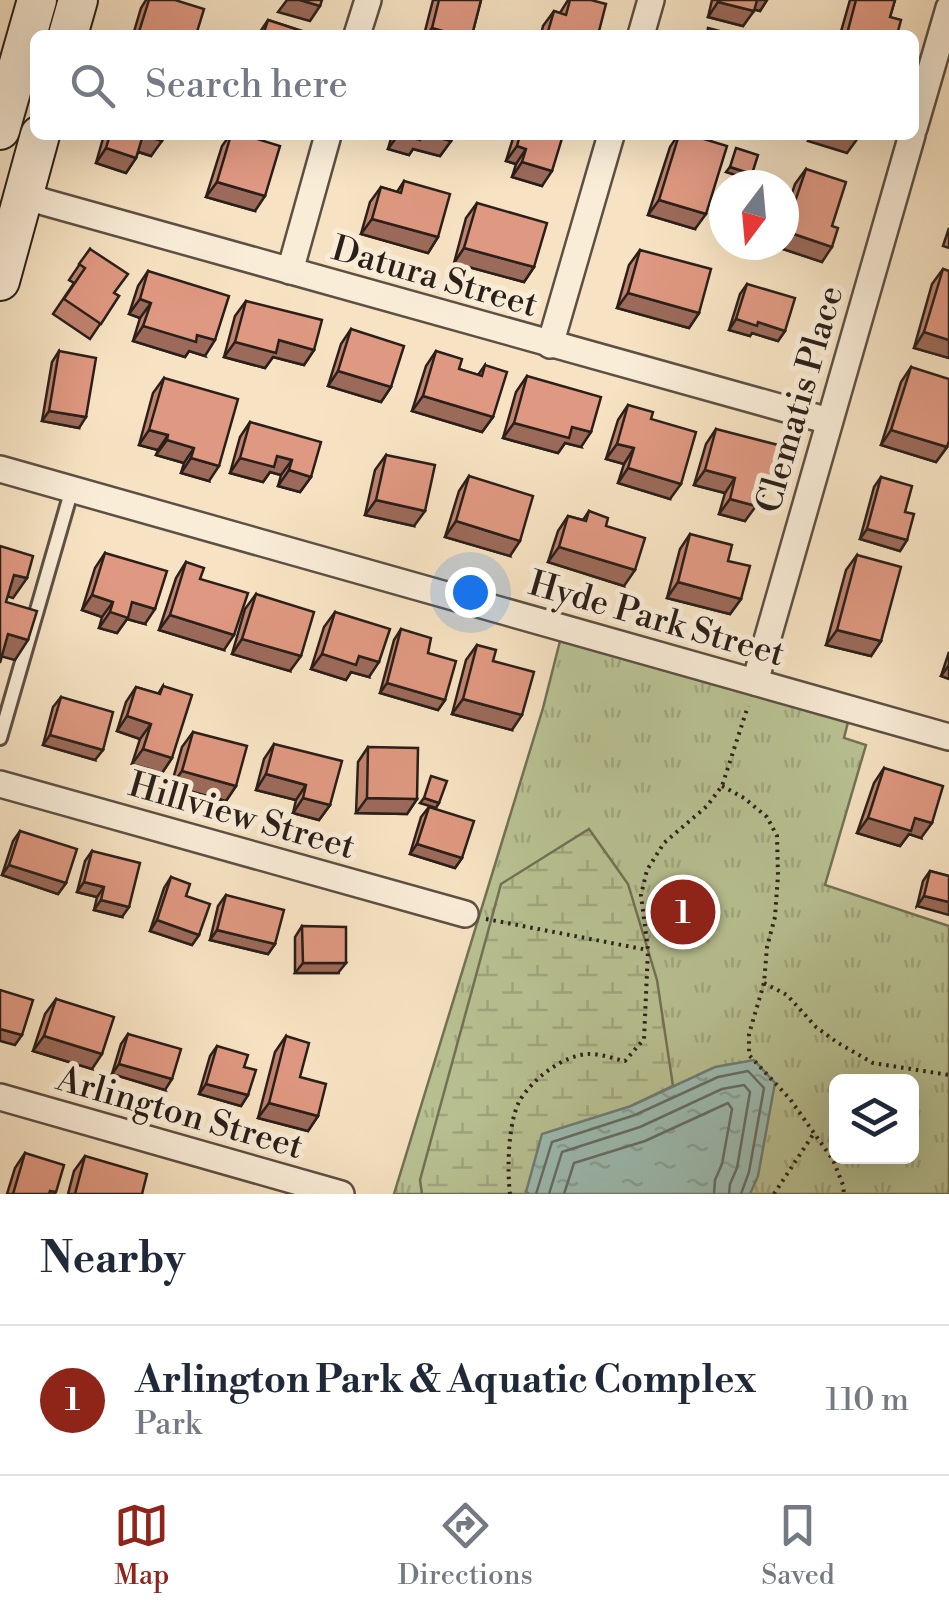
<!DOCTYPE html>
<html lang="en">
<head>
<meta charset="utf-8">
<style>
  :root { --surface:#fff; --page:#f6f6f7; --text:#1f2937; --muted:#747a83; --line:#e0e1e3; --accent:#8f2418 }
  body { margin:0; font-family:"Libre Bodoni",serif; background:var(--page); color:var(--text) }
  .controls { position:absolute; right:30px; bottom:30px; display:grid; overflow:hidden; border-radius:15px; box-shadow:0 10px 40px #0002 }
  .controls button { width:90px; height:90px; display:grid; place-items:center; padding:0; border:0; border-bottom:2px solid var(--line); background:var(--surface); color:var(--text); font:50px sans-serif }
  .compass { position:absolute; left:709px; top:170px; width:90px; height:90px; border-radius:50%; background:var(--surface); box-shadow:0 10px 40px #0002; rotate:196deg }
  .you { position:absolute; left:470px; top:592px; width:35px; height:35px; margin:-25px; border:8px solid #fff; border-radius:50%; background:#1a73e8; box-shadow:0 0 0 15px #1a73e833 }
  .badge { display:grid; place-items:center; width:65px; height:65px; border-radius:50%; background:var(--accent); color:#fff; font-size:32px; font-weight:700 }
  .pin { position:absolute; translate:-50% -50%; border:5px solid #fff; box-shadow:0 2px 10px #0006 }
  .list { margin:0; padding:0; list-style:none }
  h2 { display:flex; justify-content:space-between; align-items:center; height:130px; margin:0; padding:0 40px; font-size:42px }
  h2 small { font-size:32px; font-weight:400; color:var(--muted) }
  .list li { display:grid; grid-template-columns:65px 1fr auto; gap:30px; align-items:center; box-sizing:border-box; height:150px; padding:0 40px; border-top:2px solid var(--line) }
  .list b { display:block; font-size:38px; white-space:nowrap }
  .list p { margin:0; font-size:32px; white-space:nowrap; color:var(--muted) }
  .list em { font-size:32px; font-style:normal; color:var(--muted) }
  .icon { flex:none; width:55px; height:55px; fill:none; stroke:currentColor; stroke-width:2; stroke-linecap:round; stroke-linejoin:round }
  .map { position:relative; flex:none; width:949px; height:1194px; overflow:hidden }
  .search { position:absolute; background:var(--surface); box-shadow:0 10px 40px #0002; left:30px; right:30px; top:30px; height:110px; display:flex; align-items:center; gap:25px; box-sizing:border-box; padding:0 35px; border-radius:15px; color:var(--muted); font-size:38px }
  .sheet { height:280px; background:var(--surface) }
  nav { display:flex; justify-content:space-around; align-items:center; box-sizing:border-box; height:140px; border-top:2px solid var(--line); background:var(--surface); font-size:28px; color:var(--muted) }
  nav a { display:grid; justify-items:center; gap:5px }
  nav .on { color:var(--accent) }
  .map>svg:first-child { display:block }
</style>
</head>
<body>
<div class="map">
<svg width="949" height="1194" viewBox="0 0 949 1194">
  <defs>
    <pattern id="grass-tufts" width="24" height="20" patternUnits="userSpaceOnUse" patternTransform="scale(2.5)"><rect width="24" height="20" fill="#bac495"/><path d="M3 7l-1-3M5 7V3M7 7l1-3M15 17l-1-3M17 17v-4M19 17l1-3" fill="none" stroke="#a0a880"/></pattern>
    <pattern id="wetland-marsh" width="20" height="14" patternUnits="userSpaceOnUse" patternTransform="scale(2.5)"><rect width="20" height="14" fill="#bac495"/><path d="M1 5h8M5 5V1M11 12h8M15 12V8" fill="none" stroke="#a0a880"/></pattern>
    <pattern id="water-ripples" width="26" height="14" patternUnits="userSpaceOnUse" patternTransform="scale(2.5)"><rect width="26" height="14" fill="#9dbeb5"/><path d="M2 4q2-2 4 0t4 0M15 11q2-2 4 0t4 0" fill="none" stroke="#87a39b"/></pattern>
  </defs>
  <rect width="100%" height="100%" fill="#f7e3c3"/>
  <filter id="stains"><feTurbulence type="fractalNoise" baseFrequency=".002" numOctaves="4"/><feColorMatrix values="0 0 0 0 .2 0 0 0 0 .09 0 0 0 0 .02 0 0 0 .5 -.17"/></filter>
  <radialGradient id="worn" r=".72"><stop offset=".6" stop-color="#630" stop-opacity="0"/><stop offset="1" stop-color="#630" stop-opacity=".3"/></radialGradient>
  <path fill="url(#grass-tufts)" stroke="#727257" stroke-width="2.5" fill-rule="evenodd" d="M560,641L848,722L844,738L866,745L825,885L949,926V1194H394L543,708ZM836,1082H912V1156H836Z"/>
  <polygon fill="url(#wetland-marsh)" stroke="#727257" stroke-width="2.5" points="589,829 628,884 657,980 673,1086 631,1106 526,1191 530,1194 422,1194 420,1180 501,884"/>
  <polygon fill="url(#water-ripples)" stroke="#6f7e77" stroke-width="2.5" points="754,1060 775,1083 758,1176 750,1194 530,1194 526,1192 542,1134 631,1106 715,1067"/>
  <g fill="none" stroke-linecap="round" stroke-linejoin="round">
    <g stroke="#646e67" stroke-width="2.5">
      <polyline points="536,1194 552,1142 635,1115 718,1077 748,1071 764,1088 749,1172 741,1194"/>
      <polyline points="549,1194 562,1152 640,1127 722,1089 744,1085 750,1092 737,1168 730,1184 729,1194"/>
      <polyline points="564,1194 574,1163 645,1141 728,1103 732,1109 722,1164 715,1180 714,1194"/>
    </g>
    <g stroke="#5d5044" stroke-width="18">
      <polyline id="lane" points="0,738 72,489"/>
    </g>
    <g stroke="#5d5044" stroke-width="30">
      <g id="street">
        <polyline points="357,35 368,0"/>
        <polyline points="641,35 651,0"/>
        <polyline points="914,128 949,8"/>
        <polyline points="23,193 44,202 829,421"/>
        <polyline points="290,271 328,135"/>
        <polyline points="550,345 611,135"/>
        <polyline points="0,469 949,737"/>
        <polyline points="755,682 912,135"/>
        <polyline points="0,784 465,914"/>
        <polyline points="0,1097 341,1194"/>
      </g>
    </g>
    <g stroke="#2a1f19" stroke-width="42">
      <g id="secondary">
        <polyline points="68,35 78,0"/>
        <polyline points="0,130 37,0"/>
        <polyline points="0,281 40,135"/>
      </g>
    </g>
    <g stroke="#2a1f19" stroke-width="4" stroke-dasharray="2.5 5" stroke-linecap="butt">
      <polyline points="722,786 744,798 767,817 777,836 778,875 775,917 767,947 764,983 749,1034 749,1055 790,1099 833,1160 843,1185 844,1194"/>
      <polyline points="486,919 648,950"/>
      <polyline points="764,983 787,995 816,1027 838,1043 873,1063 949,1075"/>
      <path d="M510,1194C507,1170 508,1124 519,1102C531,1080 562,1056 587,1054C599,1053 614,1059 625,1061L644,1039L648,950L641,895L647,870L664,843L707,806L722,786L748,706"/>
      <polyline points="774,1194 814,1133"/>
    </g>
    <use href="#lane" stroke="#faedd8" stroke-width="12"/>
    <use href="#street" stroke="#faedd8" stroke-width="25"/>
    <use href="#secondary" stroke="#faedd8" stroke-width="38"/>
  </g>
  <g fill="#c0836f" stroke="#2a1f19" stroke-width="2.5">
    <polygon points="146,0 175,0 196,35 133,35 141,8"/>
    <polygon points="433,0 481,0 472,35 424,35"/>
    <polygon points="568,0 591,0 598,35 541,35 543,26 554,11 560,13"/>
    <polygon points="712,0 767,0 760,11 754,9 743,26 708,17"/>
    <polygon points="850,0 895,0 890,17 897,35 840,35"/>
    <polygon points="268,20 314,35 258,35"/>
    <polygon points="104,135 164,135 151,156 138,152 136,158 126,173 96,163"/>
    <polygon points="230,135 244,135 255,211 206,197 222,146"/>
    <polygon points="392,135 452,135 451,141 440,156 413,149 409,155 388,149"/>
    <polygon points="514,135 563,135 542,186 512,177 516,164 506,161"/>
    <polygon points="678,135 691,135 695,229 648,215 670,147"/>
    <polygon points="806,169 832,226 822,262 774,246 784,245 784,217 795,184"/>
    <polygon points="404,181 438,237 428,253 361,234 370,202 381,187 397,192"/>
    <polygon points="477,203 534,267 524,282 454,263 466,218"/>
    <polygon points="949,228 949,248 943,246"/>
    <polygon points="90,249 114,293 119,296 90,339 53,314 74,283 69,280"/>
    <polygon points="640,250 699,313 689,328 617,308 629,265"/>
    <polygon points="943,269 949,271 949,358 914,348 932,284"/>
    <polygon points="148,271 205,356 189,351 185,357 133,341 140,318 129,314 138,286"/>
    <polygon points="747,284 785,331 778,341 752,333 750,336 729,330 740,294"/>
    <polygon points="246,301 314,350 304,365 273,357 265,368 224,357 235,316"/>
    <polygon points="351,329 391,387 381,402 328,386 341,344"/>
    <polygon points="59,351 79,428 42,421 52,362"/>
    <polygon points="436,351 459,369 478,375 485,365 493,417 482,432 412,411 426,366"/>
    <polygon points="911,367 947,447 936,462 881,445 901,382"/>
    <polygon points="527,376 581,447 565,443 558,453 503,438 516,392"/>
    <polygon points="164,378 209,481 181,473 184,463 156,455 158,450 139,445 153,393"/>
    <polygon points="628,405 651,419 670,499 618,483 624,464 606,459 618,420"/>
    <polygon points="250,422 311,477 300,492 278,486 281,475 270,472 263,482 230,473 240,437"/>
    <polygon points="716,429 772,482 762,497 758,496 745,521 719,514 725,493 694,485 706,444"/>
    <polygon points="386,455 414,526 365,515 375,470"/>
    <polygon points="469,476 510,556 445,537 459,491"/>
    <polygon points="881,477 905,512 907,540 900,551 860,539 874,487"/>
    <polygon points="589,511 606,526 624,586 548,562 558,531 568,516 583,520"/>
    <polygon points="690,534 728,561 741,599 730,614 667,598 680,549"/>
    <polygon points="105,553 145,624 127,619 117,633 99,628 102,617 82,610 95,568"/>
    <polygon points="857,555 881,641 871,656 826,645 846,570"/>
    <polygon points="186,562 200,579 224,650 159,630 176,578"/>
    <polygon points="256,594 290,671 232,654 245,609"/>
    <polygon points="335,612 369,677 351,672 346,680 311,669 324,627"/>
    <polygon points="401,629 428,653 445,700 438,710 380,693 394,640"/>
    <polygon points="477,645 493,661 512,730 452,714 466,660"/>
    <polygon points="949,652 949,679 941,676"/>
    <polygon points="163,686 172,758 162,773 132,764 140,739 117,731 126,702 136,687 158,694"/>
    <polygon points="61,697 95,760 43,745 53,707"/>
    <polygon points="193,732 236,786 226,801 171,786 182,747"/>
    <polygon points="274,744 330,805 319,820 293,813 296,800 256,790 264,759"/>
    <polygon points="368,747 417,799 407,814 356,813 358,762"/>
    <polygon points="884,768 921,838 909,834 900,846 857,833 874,783"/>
    <polygon points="429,807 462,858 455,868 410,854 421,817"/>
    <polygon points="20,831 66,883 58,894 2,875 13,841"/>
    <polygon points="92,851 122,917 94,910 97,897 77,892 85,861"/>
    <polygon points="930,871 949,876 917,906 923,881"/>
    <polygon points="171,877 186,896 199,935 192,945 150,931 164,888"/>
    <polygon points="226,895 275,944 268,954 210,940 218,906"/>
    <polygon points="302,926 338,973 295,973 295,937"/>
    <polygon points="56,999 92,1069 33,1051 45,1014"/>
    <polygon points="128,1034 165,1090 112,1074 121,1044"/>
    <polygon points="286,1036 300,1077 318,1116 308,1131 258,1118 275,1052"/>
    <polygon points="217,1046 244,1067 248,1095 241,1106 199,1094 210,1056"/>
    <polygon points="25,1153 55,1194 7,1194 15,1168"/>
    <polygon points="85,1156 142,1194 68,1194 74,1171"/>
  </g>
  <g fill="#9c6a5a" stroke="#2a1f19" stroke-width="2.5">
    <polygon points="287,0 300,0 320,6 310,21 278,12"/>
    <polygon points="753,0 767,0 760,11 748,8"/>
    <polygon points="718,2 754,11 743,26 708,17"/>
    <polygon points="432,28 457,35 427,35"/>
    <polygon points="143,135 162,141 151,156 133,150"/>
    <polygon points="398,135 429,135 451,141 440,156 413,149 409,155 388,149"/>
    <polygon points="812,135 847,135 858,138 847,153 808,141"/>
    <polygon points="517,146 526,149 516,164 506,161"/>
    <polygon points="106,148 136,158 126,173 96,163"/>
    <polygon points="522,162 552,171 542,186 512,177"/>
    <polygon points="730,167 752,174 748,179 726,172"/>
    <polygon points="217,182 265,196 255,211 206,197"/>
    <polygon points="659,200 706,214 695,229 648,215"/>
    <polygon points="372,219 438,237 428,253 361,234"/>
    <polygon points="785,231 832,247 822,262 774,246 784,245"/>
    <polygon points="464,248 534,267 524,282 454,263"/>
    <polygon points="628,293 699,313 689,328 617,308"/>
    <polygon points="140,299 151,303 140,318 129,314"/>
    <polygon points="736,319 758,322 785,331 778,341 752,333 750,336 729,330"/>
    <polygon points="143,326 197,335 215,340 205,356 189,351 185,357 133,341"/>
    <polygon points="924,332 949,340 949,358 914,348"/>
    <polygon points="279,340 314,350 304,365 273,357 265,368 224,357 235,342"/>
    <polygon points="338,371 391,387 381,402 328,386"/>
    <polygon points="423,396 493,417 482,432 412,411"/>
    <polygon points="49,411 86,417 79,428 42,421"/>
    <polygon points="514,423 572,427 591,432 581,447 565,443 558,453 503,438"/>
    <polygon points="149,430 168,435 158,450 139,445"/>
    <polygon points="891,430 947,447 936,462 881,445"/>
    <polygon points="167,440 194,448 184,463 156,455"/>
    <polygon points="617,444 634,448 624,464 606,459"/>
    <polygon points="277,456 292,460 281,475 270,472 263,482 230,473 240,458"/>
    <polygon points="191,458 219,466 209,481 181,473"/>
    <polygon points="628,468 681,484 670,499 618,483"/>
    <polygon points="289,470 311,477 300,492 278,486"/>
    <polygon points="705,470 735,478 725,493 694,485"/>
    <polygon points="762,479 772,482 762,497 752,495"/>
    <polygon points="730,499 756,506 745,521 719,514"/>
    <polygon points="376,500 425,511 414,526 365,515"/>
    <polygon points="456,521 520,541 510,556 445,537"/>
    <polygon points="867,529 907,540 900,551 860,539"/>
    <polygon points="559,547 635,570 624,586 548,562"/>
    <polygon points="14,575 27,578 13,598 0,594"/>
    <polygon points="678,582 741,599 730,614 667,598"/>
    <polygon points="92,595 113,602 102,617 82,610"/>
    <polygon points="132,602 155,609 145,624 127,619 117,633 99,628 110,612"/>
    <polygon points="170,615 234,635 224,650 159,630"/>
    <polygon points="837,630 881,641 871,656 826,645"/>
    <polygon points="8,634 28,640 15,660 0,656"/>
    <polygon points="242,639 301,656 290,671 232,654"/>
    <polygon points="322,654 359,656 379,662 369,677 351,672 346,680 311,669"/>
    <polygon points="949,665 949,679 941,676"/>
    <polygon points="387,683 445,700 438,710 380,693"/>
    <polygon points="463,699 522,715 512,730 452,714"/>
    <polygon points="127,716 151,724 140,739 117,731"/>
    <polygon points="50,735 103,750 95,760 43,745"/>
    <polygon points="143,749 172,758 162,773 132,764"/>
    <polygon points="182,771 236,786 226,801 171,786"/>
    <polygon points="266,774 306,785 296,800 256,790"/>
    <polygon points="303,798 330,805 319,820 293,813"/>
    <polygon points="367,798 417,799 407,814 356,813"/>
    <polygon points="424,798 439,803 436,808 420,803"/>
    <polygon points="868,818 915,818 932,823 921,838 909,834 900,846 857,833"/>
    <polygon points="417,844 462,858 455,868 410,854"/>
    <polygon points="9,865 66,883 58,894 2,875"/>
    <polygon points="84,882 104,887 97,897 77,892"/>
    <polygon points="924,896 949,902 949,915 917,906"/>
    <polygon points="101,900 129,907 122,917 94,910"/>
    <polygon points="157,920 199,935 192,945 150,931"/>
    <polygon points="217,930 275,944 268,954 210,940"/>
    <polygon points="303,963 346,963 338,973 295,973"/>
    <polygon points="0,1029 22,1035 15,1045 0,1041"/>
    <polygon points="44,1036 102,1054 92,1069 33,1051"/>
    <polygon points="119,1064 172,1079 165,1090 112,1074"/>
    <polygon points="206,1084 248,1095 241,1106 199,1094"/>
    <polygon points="269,1103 318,1116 308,1131 258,1118"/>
  </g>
  <g fill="#df9881" stroke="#2a1f19" stroke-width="2.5">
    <polygon points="149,0 175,0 204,9 196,35 138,35"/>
    <polygon points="300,0 322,0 320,6"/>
    <polygon points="439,0 481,0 472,35 457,35 432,28"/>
    <polygon points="570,0 591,0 606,4 598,35 547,35 554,11 566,15"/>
    <polygon points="719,0 757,0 754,11 718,2"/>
    <polygon points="856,0 895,0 890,17 901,20 897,35 847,34"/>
    <polygon points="268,20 314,35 263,35"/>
    <polygon points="708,28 735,35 707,35"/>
    <polygon points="110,135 143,135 136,158 106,148"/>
    <polygon points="145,135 164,135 162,141"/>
    <polygon points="231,135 244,135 280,146 265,196 217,182"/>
    <polygon points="401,135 421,135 420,140"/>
    <polygon points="429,135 452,135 451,141"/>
    <polygon points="520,135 563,135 552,171 522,162 526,149 517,146"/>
    <polygon points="679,135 691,135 727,146 706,214 659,200"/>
    <polygon points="736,148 758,155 752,174 730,167"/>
    <polygon points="806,169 846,182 832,226 838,228 832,247 785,231"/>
    <polygon points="404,181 450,194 438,237 372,219 381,187 401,193"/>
    <polygon points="477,203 547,223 534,267 464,248"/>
    <polygon points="90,249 128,274 114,293 119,296 101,324 64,299 85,268 79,264"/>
    <polygon points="640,250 711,269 699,313 628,293"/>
    <polygon points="943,269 949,271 949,340 924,332"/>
    <polygon points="148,271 229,296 215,340 197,335 196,342 143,326 151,303 140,299"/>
    <polygon points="747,284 795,298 785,331 758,322 757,326 736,319"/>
    <polygon points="246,301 322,320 314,350 279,340 276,353 235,342"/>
    <polygon points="351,329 404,346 391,387 338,371"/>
    <polygon points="59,351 96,358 86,417 49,411"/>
    <polygon points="436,351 462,359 459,369 482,376 485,365 507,372 493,417 423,396"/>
    <polygon points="911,367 949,379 949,441 947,447 891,430"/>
    <polygon points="527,376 601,397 591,432 572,427 569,438 514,423"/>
    <polygon points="164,378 238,399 219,466 191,458 194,448 167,440 168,435 149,430"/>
    <polygon points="628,405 653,412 651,419 696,432 681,484 628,468 634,448 617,444"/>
    <polygon points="250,422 321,442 311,477 289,470 292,460 277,456 274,467 240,458"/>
    <polygon points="716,429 782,446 772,482 762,479 756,506 730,499 735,478 705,470"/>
    <polygon points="386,455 435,465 425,511 376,500"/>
    <polygon points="469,476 533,496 520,541 456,521"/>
    <polygon points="881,477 912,486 905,512 914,514 907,540 867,529"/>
    <polygon points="589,511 608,518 606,526 645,538 635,570 559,547 568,516 586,521"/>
    <polygon points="690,534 732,545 728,561 750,566 741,599 678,582"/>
    <polygon points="0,546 33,556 27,578 14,575 6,602 37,611 28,640 8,634 0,663"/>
    <polygon points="105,553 167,571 155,609 132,602 128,618 110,612 113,602 92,595"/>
    <polygon points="857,555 901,567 881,641 837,630"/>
    <polygon points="186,562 204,568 200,579 248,593 234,635 170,615"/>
    <polygon points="256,594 314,612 301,656 242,639"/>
    <polygon points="335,612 390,629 379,662 359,656 356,665 322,654"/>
    <polygon points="401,629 431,638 428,653 456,661 445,700 387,683"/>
    <polygon points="477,645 496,650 493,661 534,672 522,715 463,699"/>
    <polygon points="163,686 192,695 172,758 143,749 151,724 127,716 136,687 160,694"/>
    <polygon points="61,697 113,712 103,750 50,735"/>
    <polygon points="193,732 247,746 236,786 182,771"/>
    <polygon points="274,744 342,761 330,805 303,798 306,785 266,774"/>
    <polygon points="368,747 418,748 417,799 367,798"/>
    <polygon points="884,768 943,786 932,823 915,818 911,831 868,818"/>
    <polygon points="431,776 447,781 439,803 424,798"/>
    <polygon points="429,807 474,821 462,858 417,844"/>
    <polygon points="20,831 77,849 66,883 9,865"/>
    <polygon points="92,851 140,863 129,907 101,900 104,887 84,882"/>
    <polygon points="930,871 949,876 949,902 924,896"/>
    <polygon points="171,877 190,884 186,896 210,904 199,935 157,920"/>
    <polygon points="226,895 284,910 275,944 217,930"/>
    <polygon points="302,926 346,927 346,963 303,963"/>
    <polygon points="0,990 33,1000 22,1035 0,1029"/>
    <polygon points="56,999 114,1017 102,1054 44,1036"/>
    <polygon points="128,1034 181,1049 172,1079 119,1064"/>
    <polygon points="286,1036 309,1043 300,1077 326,1084 318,1116 269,1103"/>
    <polygon points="217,1046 248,1055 244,1067 256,1070 248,1095 206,1084"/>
    <polygon points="25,1153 64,1165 56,1192 50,1191 49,1194 13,1194"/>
    <polygon points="85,1156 147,1174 142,1194 75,1194"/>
  </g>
  <g text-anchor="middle" stroke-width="10" stroke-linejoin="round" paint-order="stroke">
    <g font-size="35" fill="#2a1f19" stroke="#faedd8">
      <text transform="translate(435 276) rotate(16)" y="12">Datura Street</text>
      <text transform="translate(799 399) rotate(-74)" y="12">Clematis Place</text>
      <text transform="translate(657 618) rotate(16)" y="12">Hyde Park Street</text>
      <text transform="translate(242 815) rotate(16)" y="12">Hillview Street</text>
      <text transform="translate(180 1112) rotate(16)" y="12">Arlington Street</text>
    </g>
  </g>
  <rect width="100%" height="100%" filter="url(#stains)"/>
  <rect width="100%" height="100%" fill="url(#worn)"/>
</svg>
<div class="controls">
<button><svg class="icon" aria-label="layers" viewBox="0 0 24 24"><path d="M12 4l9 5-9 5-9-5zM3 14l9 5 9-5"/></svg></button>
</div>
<svg class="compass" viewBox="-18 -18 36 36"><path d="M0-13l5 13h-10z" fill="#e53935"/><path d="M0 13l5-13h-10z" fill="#747a83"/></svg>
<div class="you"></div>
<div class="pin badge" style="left:683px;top:912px">1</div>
<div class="search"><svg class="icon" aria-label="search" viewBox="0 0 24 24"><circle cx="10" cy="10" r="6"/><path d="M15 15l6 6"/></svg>Search here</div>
</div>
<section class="sheet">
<h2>Nearby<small></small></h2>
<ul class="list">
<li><span class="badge">1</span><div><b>Arlington Park &amp; Aquatic Complex</b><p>Park</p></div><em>110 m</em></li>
</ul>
</section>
<nav>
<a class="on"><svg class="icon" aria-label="map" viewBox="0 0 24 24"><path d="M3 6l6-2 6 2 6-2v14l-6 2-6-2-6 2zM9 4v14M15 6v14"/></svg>Map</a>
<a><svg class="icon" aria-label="directions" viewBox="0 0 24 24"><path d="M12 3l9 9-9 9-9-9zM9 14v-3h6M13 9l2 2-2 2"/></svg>Directions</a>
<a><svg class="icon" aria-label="saved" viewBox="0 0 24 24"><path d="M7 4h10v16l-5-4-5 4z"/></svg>Saved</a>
</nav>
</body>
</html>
